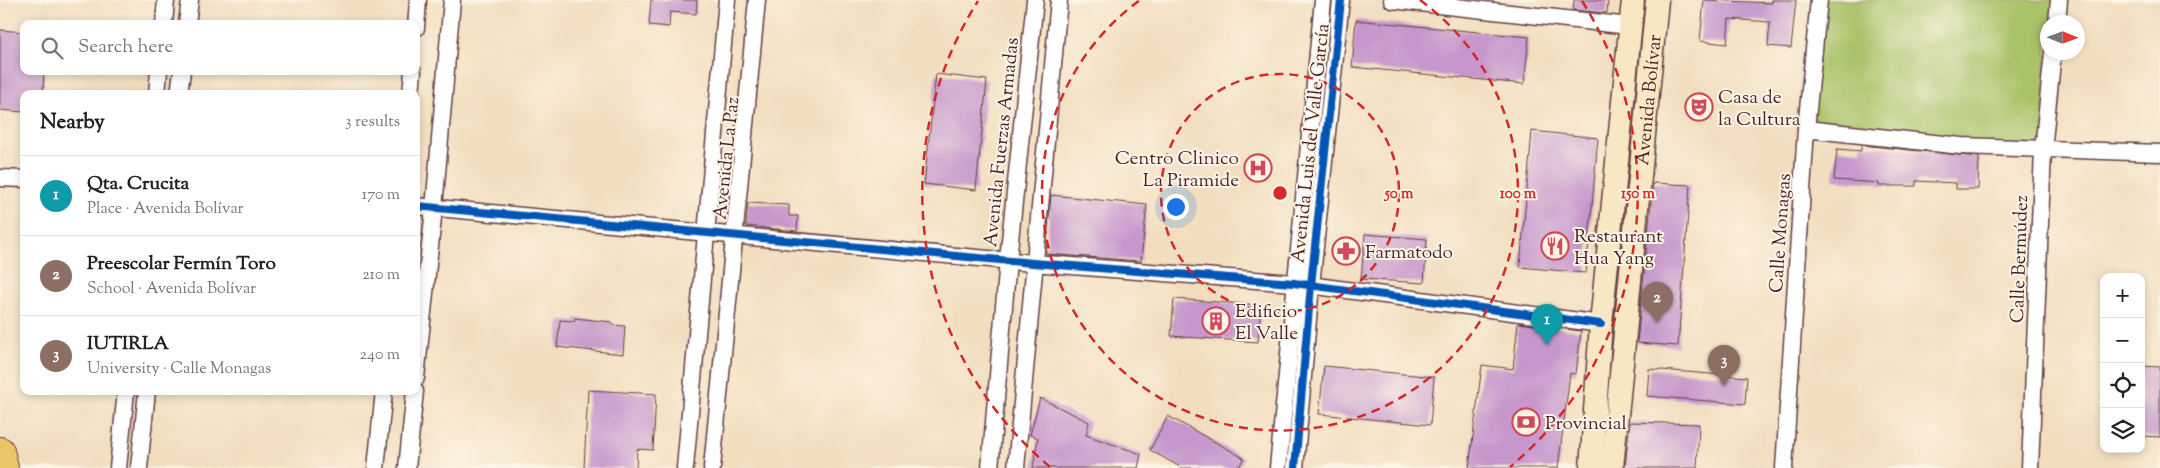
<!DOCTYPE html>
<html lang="en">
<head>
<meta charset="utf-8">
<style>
  :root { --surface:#fff; --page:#f2f2f2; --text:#222; --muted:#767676; --line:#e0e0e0; --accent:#d1495b }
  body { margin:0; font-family:"Sorts Mill Goudy",serif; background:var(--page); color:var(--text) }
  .controls { position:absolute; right:15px; bottom:15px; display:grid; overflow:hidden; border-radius:10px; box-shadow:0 2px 8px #0003 }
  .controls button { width:45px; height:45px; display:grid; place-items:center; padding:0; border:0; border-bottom:1px solid var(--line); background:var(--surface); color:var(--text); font:25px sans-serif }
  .compass { position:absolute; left:2040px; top:15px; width:45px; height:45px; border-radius:50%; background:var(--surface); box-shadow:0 2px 8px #0003; rotate:91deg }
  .you { position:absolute; left:1175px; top:206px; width:18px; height:18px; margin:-12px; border:4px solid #fff; border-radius:50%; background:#1a73e8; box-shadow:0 0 0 8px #1a73e833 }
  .badge { display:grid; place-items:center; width:32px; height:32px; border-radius:50%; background:var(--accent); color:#fff; font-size:16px; font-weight:700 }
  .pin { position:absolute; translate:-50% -41px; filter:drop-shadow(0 1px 2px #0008) }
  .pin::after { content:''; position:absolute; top:26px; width:18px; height:15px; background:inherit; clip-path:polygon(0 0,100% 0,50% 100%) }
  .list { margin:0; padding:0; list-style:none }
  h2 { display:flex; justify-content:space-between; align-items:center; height:65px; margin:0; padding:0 20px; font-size:21px }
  h2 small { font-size:16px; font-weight:400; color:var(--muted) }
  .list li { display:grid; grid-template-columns:32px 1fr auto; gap:15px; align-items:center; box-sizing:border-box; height:80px; padding:0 20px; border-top:1px solid var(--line) }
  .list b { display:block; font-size:19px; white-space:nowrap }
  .list p { margin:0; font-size:16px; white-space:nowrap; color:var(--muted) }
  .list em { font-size:16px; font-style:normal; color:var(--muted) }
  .icon { flex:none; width:28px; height:28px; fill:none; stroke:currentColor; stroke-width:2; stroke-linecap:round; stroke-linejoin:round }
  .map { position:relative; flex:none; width:2160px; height:468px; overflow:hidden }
  .search { position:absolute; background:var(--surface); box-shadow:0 2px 8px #0003; left:20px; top:20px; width:400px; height:55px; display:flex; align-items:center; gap:12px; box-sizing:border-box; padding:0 18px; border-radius:10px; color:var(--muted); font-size:19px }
  .panel { position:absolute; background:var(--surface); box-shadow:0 2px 8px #0003; left:20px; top:90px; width:400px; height:305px; border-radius:10px }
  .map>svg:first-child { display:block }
</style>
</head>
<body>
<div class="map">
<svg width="2160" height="468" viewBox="0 0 2160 468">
  <rect width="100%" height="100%" fill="#fcf5e5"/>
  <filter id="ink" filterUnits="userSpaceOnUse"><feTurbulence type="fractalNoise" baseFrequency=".02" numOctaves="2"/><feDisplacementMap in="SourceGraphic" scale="10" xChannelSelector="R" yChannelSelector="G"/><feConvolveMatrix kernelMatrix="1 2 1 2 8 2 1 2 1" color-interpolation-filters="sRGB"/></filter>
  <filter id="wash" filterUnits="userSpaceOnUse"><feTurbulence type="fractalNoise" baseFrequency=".0096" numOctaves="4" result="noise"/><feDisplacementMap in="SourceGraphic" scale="20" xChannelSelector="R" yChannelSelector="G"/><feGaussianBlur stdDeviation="1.12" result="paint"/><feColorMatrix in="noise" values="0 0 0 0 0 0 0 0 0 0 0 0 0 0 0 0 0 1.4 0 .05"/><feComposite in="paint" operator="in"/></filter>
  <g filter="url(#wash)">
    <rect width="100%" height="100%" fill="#f2debf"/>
    <polygon fill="#a9c369" stroke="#7a714a" points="1819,0 2057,0 2055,22 2048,22 2043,150 1806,129"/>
    <g id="blocks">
      <g fill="#c696cc">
        <polygon points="651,0 697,0 696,14 670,12 669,27 649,25"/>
        <polygon points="1574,0 1608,0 1607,13 1573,10"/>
        <polygon points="1704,0 1772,3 1772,0 1796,0 1791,48 1768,46 1770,22 1729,19 1727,44 1700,41"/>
        <polygon points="1356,20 1529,37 1524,84 1352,67"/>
        <polygon points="0,30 24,32 24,71 44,71 43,94 24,94 24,112 0,110"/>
        <polygon points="936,74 987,80 976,190 924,184"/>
        <polygon points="1532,131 1598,138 1586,273 1520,267"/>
        <polygon points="1861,145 1979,157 1978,189 1956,189 1956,183 1916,181 1916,186 1879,186 1879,183 1834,180 1837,149 1861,151"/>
        <polygon points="1653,183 1690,185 1678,346 1637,343"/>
        <polygon points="1051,195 1147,205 1141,261 1046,254"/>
        <polygon points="748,203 789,205 789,216 798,216 797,231 746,226"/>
        <polygon points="1365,234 1427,239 1424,283 1361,279"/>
        <polygon points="1174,299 1261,305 1258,342 1171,336"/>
        <polygon points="575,318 612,322 612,325 625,326 623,354 557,347 560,320 574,321"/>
        <polygon points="1518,323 1581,331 1576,374 1570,373 1558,468 1469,468 1482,365 1513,369"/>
        <polygon points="1324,366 1434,377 1430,425 1319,414"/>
        <polygon points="2141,366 2160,367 2160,437 2141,436"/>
        <polygon points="1649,369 1747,377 1745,404 1647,396"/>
        <polygon points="588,390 656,394 653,450 637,449 636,468 584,468"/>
        <polygon points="1040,398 1089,422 1086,435 1141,454 1138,468 1033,468 1038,438 1030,435"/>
        <polygon points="1168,416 1244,458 1238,468 1182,468 1150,450"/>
        <polygon points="1630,422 1699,424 1697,468 1625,468"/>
      </g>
    </g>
  </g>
  <g filter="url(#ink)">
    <use href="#blocks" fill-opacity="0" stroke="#633c41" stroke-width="1"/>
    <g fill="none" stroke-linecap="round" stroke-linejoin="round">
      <g stroke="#633c41" stroke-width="19">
        <g id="street">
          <polyline points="1392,0 1630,26"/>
          <polyline points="2057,22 2059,0"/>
          <polyline points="164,24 166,0"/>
          <polyline points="187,24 190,0"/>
          <polyline points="416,28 418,0"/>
          <polyline points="157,94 159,71"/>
          <polyline points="179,94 182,71"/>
          <polyline points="411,94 413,71"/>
          <polyline points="1806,129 1961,146 2160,153"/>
          <polyline points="0,178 24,179"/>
          <polyline points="416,206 1033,263 1294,283 1601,324"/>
          <polyline points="416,378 434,208 452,0"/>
          <polyline points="118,468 126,391"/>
          <polyline points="139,468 147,391"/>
          <polyline points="376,468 384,391"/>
          <polyline points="407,468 415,391"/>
          <polyline points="685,468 727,0"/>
          <polyline points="712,468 757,0"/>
          <polyline points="990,468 1008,260 1035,0"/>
          <polyline points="1016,468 1059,0"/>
          <polyline points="1278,468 1323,0"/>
          <polyline points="1295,468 1311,285 1341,0"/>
          <polyline points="1784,468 1806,129 1819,0"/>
          <polyline points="2030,468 2043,150 2053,52"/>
        </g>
      </g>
      <g stroke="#633c41" stroke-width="25">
        <g id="secondary">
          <polyline points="1591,468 1601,324 1633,0"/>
          <path id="s1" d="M1612,468L1657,0"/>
        </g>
      </g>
      <g stroke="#633c41" stroke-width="30">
        <polyline id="highway" points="0,451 4,468"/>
      </g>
      <use href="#street" stroke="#fff" stroke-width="16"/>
      <use href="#secondary" stroke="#f7e8c3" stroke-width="22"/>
      <use href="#highway" stroke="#ebc669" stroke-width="28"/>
      <g stroke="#fcf5e5" stroke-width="11">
        <g id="cycleway">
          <polyline points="416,206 1033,263 1294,283 1601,324"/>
          <polyline points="1295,468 1311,285 1341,0"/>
        </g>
      </g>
      <use href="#cycleway" stroke="#0057b8" stroke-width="8"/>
    </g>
  </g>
  <g fill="none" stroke="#d62828" stroke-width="2.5" stroke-dasharray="9 6">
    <circle cx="1280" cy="193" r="119"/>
    <path d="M1420 0A238 238 0 1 1 1140 0"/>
    <path d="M1050 467A358 358 0 0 1 978 1M1582 1A358 358 0 0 1 1510 467"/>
  </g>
  <defs>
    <g id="theatre-ring" transform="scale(1.4375)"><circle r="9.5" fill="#fcf5e5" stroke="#d1495b" stroke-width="1.5"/><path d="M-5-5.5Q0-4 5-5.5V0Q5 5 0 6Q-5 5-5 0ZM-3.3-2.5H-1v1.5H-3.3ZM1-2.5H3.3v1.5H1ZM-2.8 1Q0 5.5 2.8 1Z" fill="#d1495b"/></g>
    <g id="hospital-ring" transform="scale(1.4375)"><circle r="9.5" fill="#fcf5e5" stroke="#d1495b" stroke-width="1.5"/><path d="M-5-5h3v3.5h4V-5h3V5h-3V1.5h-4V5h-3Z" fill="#d1495b"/></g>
    <g id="restaurant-ring" transform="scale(1.4375)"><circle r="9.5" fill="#fcf5e5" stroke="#d1495b" stroke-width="1.5"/><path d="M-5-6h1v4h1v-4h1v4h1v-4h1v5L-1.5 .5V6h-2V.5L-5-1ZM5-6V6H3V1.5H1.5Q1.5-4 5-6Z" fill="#d1495b"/></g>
    <g id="pharmacy-ring" transform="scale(1.4375)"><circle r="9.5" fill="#fcf5e5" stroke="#d1495b" stroke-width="1.5"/><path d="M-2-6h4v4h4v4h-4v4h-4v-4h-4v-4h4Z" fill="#d1495b"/></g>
    <g id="building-ring" transform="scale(1.4375)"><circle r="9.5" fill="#fcf5e5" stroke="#d1495b" stroke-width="1.5"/><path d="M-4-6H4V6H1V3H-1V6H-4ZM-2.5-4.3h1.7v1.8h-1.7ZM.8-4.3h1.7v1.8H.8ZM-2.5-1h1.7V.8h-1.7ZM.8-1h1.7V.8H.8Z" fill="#d1495b"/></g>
    <g id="bank-ring" transform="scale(1.4375)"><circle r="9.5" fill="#fcf5e5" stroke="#d1495b" stroke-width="1.5"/><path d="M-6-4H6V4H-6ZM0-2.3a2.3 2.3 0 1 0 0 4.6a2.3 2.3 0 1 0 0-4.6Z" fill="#d1495b"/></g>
  </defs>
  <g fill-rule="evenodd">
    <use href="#theatre-ring" x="1699" y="107"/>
    <use href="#hospital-ring" x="1258" y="168"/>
    <use href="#restaurant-ring" x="1555" y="246"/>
    <use href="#pharmacy-ring" x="1346" y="251"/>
    <use href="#building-ring" x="1216" y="321"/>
    <use href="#bank-ring" x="1526" y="422"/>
  </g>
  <g text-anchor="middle" stroke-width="4" stroke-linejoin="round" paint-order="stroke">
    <g font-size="19" fill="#4a1f2b" stroke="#fcf5e5" text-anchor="start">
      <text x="1718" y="103">Casa de<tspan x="1718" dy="22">la Cultura</tspan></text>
      <text x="1239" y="164" text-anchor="end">Centro Clinico<tspan x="1239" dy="22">La Piramide</tspan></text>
      <text x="1574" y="242">Restaurant<tspan x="1574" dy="22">Hua Yang</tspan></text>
      <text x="1365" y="258">Farmatodo</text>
      <text x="1235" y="317">Edificio<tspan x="1235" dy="22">El Valle</tspan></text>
      <text x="1545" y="429">Provincial</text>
    </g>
    <g font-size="19" fill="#4a1f2b" stroke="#fcf5e5">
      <text dy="7" stroke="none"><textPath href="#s1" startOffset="370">Avenida Bolívar</textPath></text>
      <text transform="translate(1000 142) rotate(-84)" y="7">Avenida Fuerzas Armadas</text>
      <text transform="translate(1309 143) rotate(-84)" y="7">Avenida Luis del Valle García</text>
      <text transform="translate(725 158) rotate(-84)" y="7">Avenida La Paz</text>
      <text transform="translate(1779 233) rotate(-86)" y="7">Calle Monagas</text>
      <text transform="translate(2018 259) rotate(-88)" y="7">Calle Bermúdez</text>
    </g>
  </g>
  <circle cx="1280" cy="193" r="8" fill="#d62828" stroke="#fcf5e5" stroke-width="2.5"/>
  <g font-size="15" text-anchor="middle" font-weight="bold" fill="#d62828" stroke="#fcf5e5" stroke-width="4" stroke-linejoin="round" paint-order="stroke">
    <text x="1399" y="198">50 m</text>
    <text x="1518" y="198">100 m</text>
    <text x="1638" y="198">150 m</text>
  </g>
</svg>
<div class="controls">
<button>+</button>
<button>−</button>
<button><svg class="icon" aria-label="locate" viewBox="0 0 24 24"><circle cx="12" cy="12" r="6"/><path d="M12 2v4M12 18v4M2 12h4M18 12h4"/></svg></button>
<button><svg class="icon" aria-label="layers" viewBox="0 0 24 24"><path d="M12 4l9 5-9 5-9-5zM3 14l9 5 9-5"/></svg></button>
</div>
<svg class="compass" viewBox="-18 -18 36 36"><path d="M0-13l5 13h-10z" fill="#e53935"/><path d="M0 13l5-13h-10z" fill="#767676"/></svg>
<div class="you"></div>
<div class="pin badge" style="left:1547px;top:345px;background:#0f9aa8">1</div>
<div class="pin badge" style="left:1657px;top:323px;background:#8d6e63">2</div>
<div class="pin badge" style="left:1724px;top:386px;background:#8d6e63">3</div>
<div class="search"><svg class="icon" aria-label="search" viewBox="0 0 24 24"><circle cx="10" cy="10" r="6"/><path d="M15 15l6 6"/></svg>Search here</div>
<section class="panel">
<h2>Nearby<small>3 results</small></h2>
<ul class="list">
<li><span class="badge" style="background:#0f9aa8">1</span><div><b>Qta. Crucita</b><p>Place · Avenida Bolívar</p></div><em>170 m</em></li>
<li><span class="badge" style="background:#8d6e63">2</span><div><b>Preescolar Fermín Toro</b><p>School · Avenida Bolívar</p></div><em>210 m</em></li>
<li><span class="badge" style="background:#8d6e63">3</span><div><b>IUTIRLA</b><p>University · Calle Monagas</p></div><em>240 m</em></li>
</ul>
</section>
</div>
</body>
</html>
